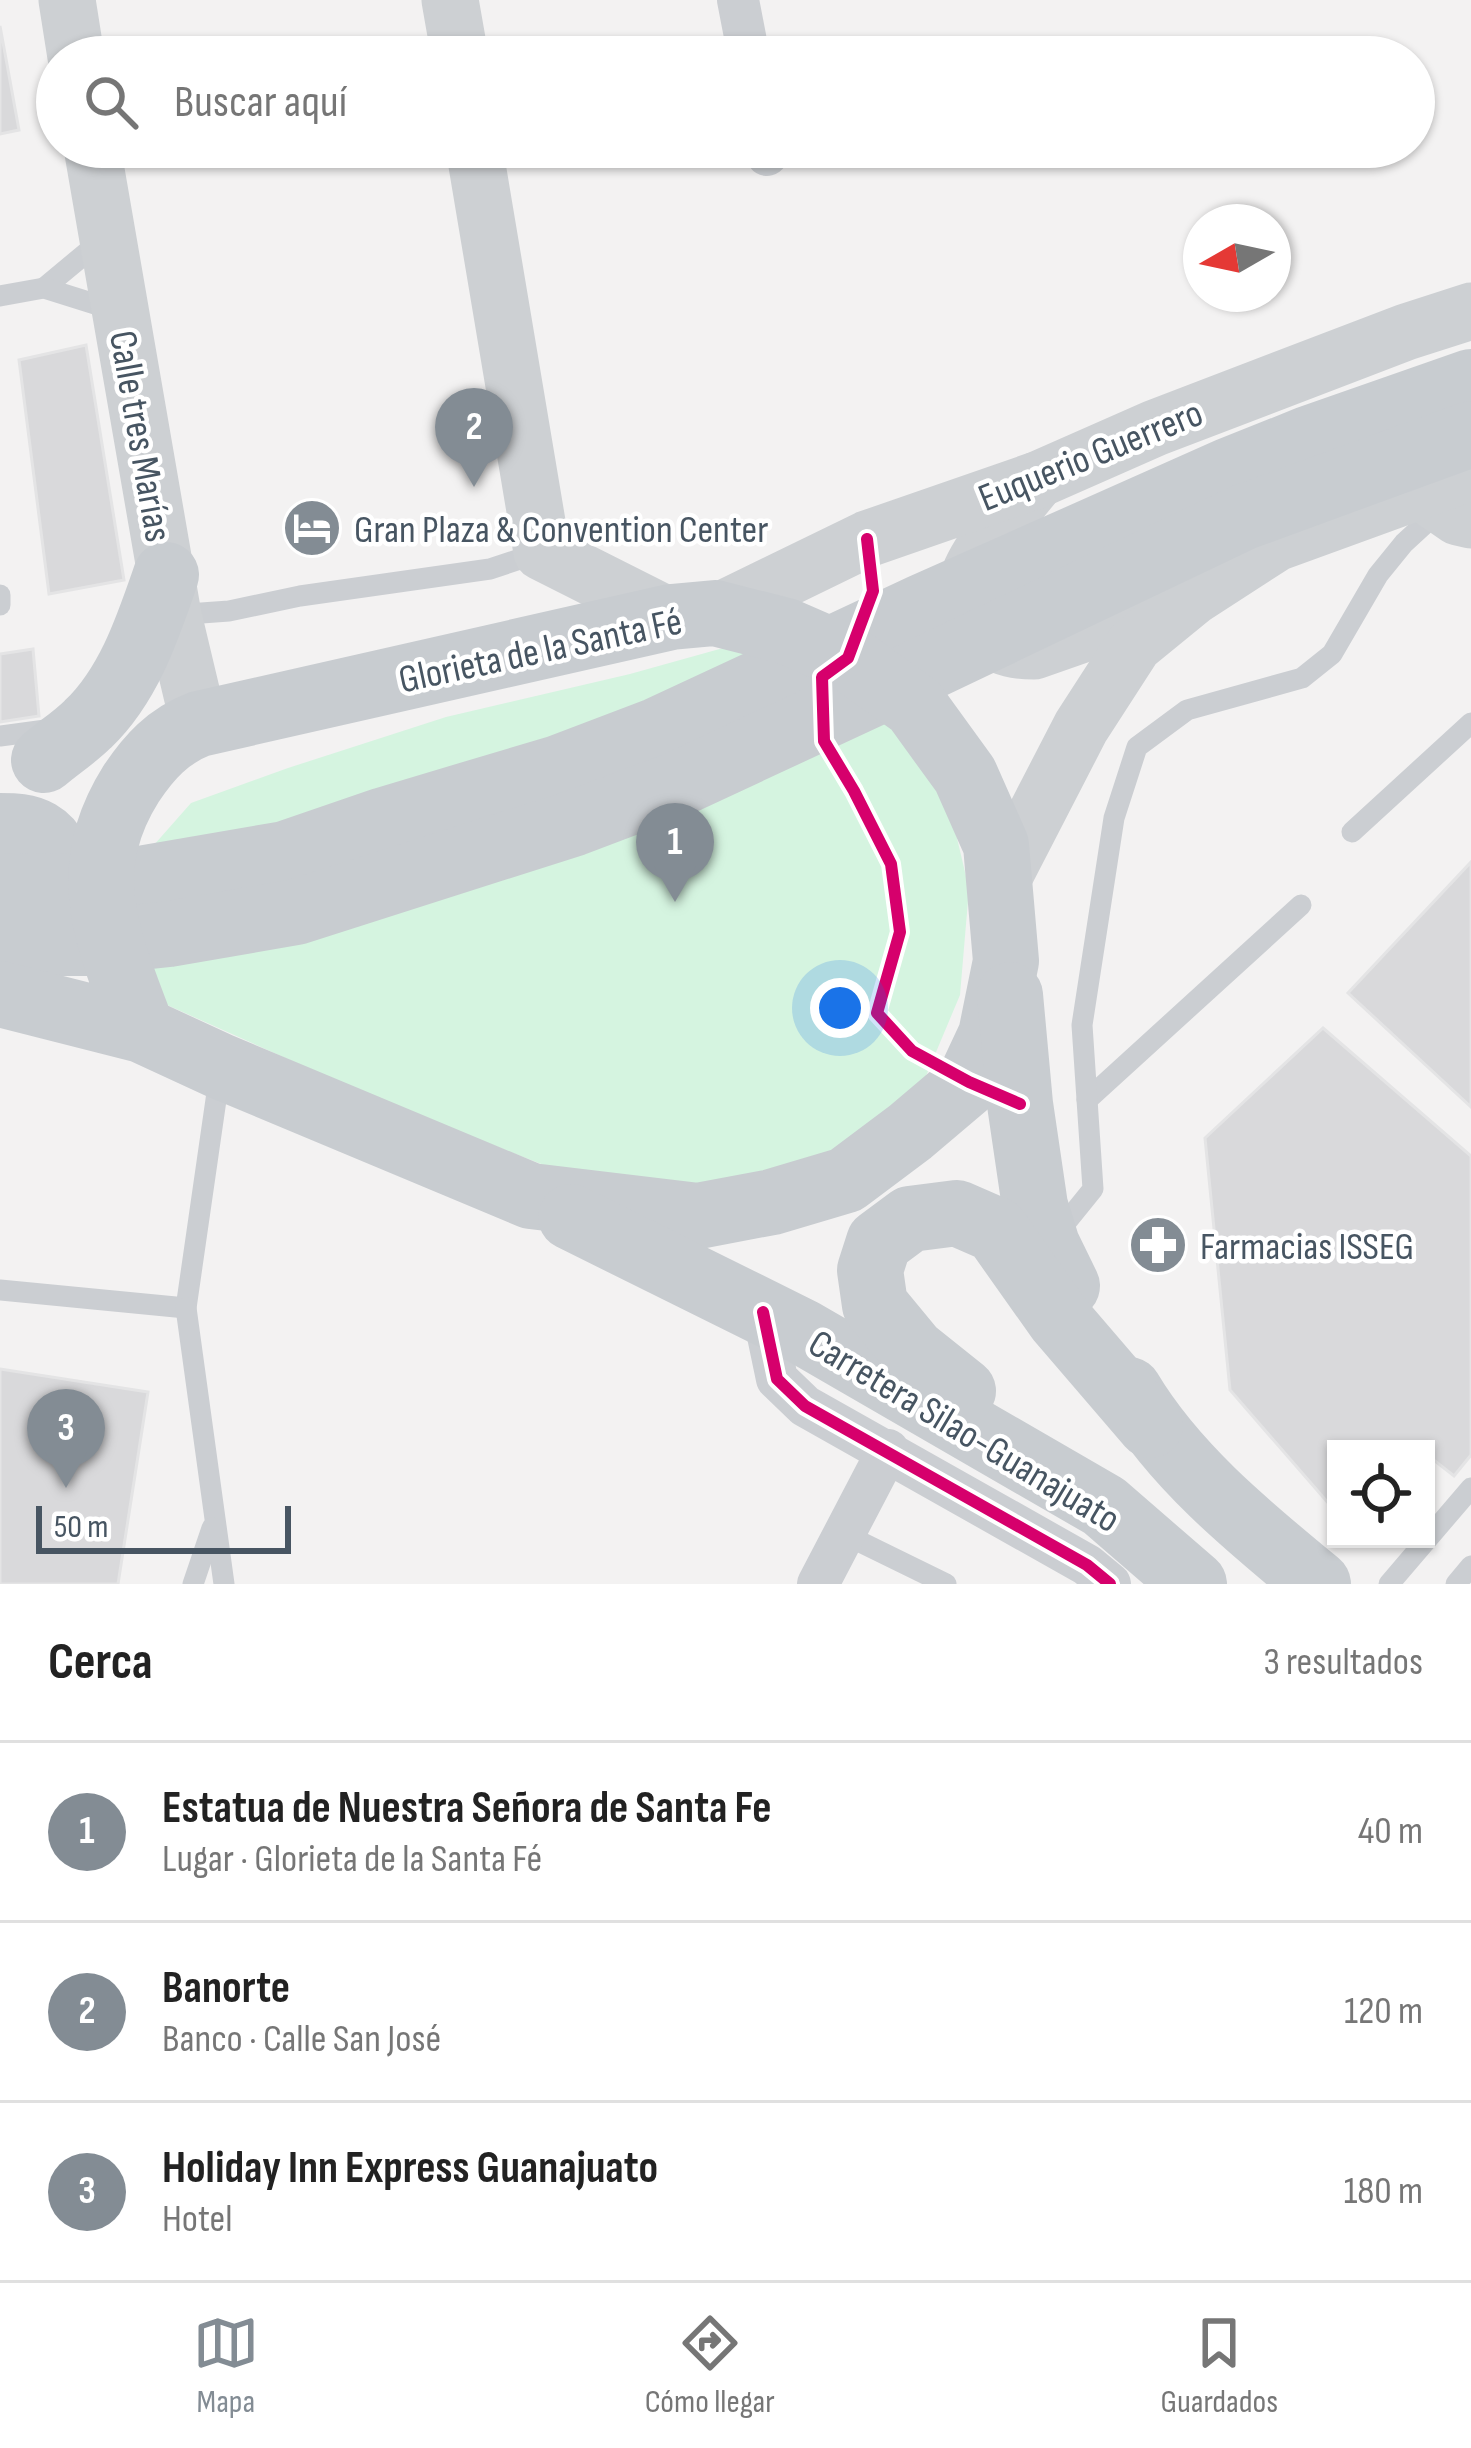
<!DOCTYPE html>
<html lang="es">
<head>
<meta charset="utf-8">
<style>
  :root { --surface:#fff; --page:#f2f2f2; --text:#222; --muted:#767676; --line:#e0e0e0; --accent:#838c94 }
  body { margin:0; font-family:"Sofia Sans Condensed",sans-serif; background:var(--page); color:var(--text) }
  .controls { position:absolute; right:36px; bottom:36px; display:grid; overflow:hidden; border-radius:0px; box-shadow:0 3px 9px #0004 }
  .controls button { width:108px; height:108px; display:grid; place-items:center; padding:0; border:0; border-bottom:3px solid var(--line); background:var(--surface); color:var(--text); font:60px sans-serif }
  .compass { position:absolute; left:1183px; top:204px; width:108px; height:108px; border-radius:50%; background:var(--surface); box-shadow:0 3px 9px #0004; rotate:261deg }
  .scale { position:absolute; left:36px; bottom:30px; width:255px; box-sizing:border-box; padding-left:12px; border:6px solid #475562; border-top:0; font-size:33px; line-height:42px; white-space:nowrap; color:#475562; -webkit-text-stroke:9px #fff; paint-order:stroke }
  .you { position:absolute; left:840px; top:1008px; width:42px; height:42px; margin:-30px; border:9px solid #fff; border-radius:50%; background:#1a73e8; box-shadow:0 0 0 18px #1a73e833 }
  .badge { display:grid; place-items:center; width:78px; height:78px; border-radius:50%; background:var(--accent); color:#fff; font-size:39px; font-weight:700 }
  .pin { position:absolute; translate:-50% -99px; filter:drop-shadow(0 3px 6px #0008) }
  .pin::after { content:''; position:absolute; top:63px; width:42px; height:36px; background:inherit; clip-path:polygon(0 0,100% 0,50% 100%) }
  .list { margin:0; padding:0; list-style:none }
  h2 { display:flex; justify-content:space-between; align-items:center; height:156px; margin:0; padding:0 48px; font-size:51px }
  h2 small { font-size:39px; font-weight:400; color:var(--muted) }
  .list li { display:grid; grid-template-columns:78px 1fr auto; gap:36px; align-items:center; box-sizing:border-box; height:180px; padding:0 48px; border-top:3px solid var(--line) }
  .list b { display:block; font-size:45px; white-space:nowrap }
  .list p { margin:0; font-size:39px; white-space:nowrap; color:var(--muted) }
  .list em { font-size:39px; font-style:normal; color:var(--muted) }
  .icon { flex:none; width:66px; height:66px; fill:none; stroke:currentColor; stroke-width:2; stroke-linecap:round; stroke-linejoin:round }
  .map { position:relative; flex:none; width:1471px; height:1584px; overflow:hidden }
  .search { position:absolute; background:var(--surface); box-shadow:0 3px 9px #0004; left:36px; right:36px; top:36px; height:132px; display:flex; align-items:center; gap:30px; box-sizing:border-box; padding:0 42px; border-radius:66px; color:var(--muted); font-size:45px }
  .sheet { height:696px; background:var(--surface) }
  nav { display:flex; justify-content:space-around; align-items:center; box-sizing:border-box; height:168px; border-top:3px solid var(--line); background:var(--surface); font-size:33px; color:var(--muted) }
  nav a { display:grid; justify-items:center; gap:6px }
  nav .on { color:var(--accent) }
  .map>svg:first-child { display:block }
</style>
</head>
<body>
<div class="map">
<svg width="1471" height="1584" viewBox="0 0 1471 1584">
  <rect width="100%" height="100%" fill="#f3f2f2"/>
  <polygon fill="#d5f4e0" points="741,643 862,696 944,783 969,889 960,995 918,1095 810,1174 706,1185 605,1189 393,1106 167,1005 138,958 131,871 191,803 288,768 446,717 630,674"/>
  <g fill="#d9d9db" stroke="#e4e4e5" stroke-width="3">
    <polygon points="0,26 19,130 0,134"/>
    <polygon points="86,345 124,580 49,594 19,360"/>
    <polygon points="33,649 39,716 0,722 0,654"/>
    <polygon points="1471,862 1471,1107 1348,993"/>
    <polygon points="1323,1028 1471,1156 1471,1455 1454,1476 1426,1454 1426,1449 1336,1449 1336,1512 1230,1390 1205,1138"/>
    <polygon points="0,1369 148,1392 118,1584 0,1584"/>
  </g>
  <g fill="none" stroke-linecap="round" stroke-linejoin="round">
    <g stroke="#cbced2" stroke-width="21">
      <polyline points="44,288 103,239"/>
      <polyline points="0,296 44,288 114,310"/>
      <polyline points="0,595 0,605"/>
      <polyline points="174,615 229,611 300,596 490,569 538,553"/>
      <polyline points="0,736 53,729"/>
      <polyline points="1352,832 1471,723"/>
      <polyline points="1087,1100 1301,905"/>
      <polyline points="1055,1236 1093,1189 1082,1025 1114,818 1137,747 1187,710 1302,678 1332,654 1378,575 1404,543 1441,509"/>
      <polyline points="0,1290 186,1308 220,1072"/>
      <polyline points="186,1308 224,1584"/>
      <polyline points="846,1535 946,1584"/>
      <polyline points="193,1584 212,1528"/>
      <polyline points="1389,1584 1471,1488"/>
      <polyline points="1456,1584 1471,1566"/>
    </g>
    <g stroke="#cbced2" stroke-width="42">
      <polyline points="738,0 749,57"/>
      <polyline points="765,147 767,155"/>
      <polyline points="763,1312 777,1379 805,1406 1087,1565 1110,1584"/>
      <polyline points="818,1584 888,1450"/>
    </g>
    <g stroke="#cdd0d3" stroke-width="57">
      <polyline points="67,0 76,57"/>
      <polyline points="450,0 460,57"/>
      <polyline points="92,147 173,615 199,724"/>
      <polyline points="474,147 542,552 671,617"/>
      <path d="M1037,480C1020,502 972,556 968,580C965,594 972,612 979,624C993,647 1010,651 1034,651L1171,603"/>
      <polyline points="1419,490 1458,517 1471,520"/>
      <polyline points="715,613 867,539 1037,480 1155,428 1406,332 1471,311"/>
      <polyline points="999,886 1081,727 1134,645 1194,596 1276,543 1471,472"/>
    </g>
    <g stroke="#c8ccd0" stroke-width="66">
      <path d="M44,760C58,748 75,737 88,724C129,685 148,627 166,575"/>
      <path d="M0,826C14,826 27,826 39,833C70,851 64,899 41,920"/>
      <polyline points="0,886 93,887 285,854 384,820 558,768 658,730 922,607 1228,471 1308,439 1471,382"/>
      <polyline points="0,943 85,943 169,934 296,912 575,823 678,784 908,677 1244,517 1471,434"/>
      <path d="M0,994L142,1030L220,1066L531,1196L698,1216L772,1202L846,1180L910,1132L969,1082L991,1035L1006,961L996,845L965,775L915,706L848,658L786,631L715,613L671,617L199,724C168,736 149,757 131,784C75,873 109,941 142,1030"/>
      <polyline points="1010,995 1020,1104 1035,1206 1047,1245 1067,1286"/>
      <polyline points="571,1217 803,1332 1104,1506 1194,1584"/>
      <path d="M1129,1390C1175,1467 1249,1527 1318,1584"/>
      <polyline points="963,1391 913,1351 875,1305 870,1270 879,1242 910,1219 957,1213 996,1230 1059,1319 1150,1425"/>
    </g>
    <g stroke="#fff" stroke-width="20">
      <g id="cycleway">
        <polyline points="867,539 873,591 848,658 822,677 824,741 854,791 891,864 900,932 877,1013 912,1051 969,1082 1020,1104"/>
        <polyline points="763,1312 777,1379 805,1406 1087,1565 1110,1584"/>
      </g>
    </g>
    <use href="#cycleway" stroke="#d6006c" stroke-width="12"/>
  </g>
  <defs>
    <g id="hotel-disc" transform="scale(3)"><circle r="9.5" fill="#838c94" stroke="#fff"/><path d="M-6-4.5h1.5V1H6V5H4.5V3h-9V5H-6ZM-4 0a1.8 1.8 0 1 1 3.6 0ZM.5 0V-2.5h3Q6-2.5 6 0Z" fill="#fff"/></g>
    <g id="pharmacy-disc" transform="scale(3)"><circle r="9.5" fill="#838c94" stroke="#fff"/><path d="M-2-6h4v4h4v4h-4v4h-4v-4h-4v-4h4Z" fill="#fff"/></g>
  </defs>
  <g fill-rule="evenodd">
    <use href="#hotel-disc" x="312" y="528"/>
    <use href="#pharmacy-disc" x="1158" y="1245"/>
  </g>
  <g text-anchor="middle" stroke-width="9" stroke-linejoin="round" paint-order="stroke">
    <g font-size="39" fill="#475562" stroke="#fff">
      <text transform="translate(142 436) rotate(80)" y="14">Calle tres Marías</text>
      <text transform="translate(1090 454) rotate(-22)" y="14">Euquerio Guerrero</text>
      <text transform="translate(540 649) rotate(-12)" y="14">Glorieta de la Santa Fé</text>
      <text transform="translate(965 1430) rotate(31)" y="14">Carretera Silao-Guanajuato</text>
    </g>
    <g font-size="39" fill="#475562" stroke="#fff" text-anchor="start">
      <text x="354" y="542">Gran Plaza &amp; Convention Center</text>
      <text x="1200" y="1259">Farmacias ISSEG</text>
    </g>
  </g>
</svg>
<div class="controls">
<button><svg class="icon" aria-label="locate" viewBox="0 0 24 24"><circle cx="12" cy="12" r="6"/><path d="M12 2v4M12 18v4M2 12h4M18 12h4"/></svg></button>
</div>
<svg class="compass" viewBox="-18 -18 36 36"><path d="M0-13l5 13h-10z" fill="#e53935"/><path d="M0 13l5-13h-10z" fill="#767676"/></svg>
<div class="scale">50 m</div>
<div class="you"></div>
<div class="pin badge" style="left:675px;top:902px">1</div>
<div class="pin badge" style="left:474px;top:487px">2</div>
<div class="pin badge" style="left:66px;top:1488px">3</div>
<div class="search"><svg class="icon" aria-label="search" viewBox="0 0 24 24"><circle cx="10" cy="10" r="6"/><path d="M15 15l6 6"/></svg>Buscar aquí</div>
</div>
<section class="sheet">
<h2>Cerca<small>3 resultados</small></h2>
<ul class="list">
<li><span class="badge">1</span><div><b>Estatua de Nuestra Señora de Santa Fe</b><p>Lugar · Glorieta de la Santa Fé</p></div><em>40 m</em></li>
<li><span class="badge">2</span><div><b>Banorte</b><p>Banco · Calle San José</p></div><em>120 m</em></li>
<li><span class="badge">3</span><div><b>Holiday Inn Express Guanajuato</b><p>Hotel</p></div><em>180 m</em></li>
</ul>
</section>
<nav>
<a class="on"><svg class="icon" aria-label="map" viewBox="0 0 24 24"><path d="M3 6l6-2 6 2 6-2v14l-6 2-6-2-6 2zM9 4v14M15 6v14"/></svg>Mapa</a>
<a><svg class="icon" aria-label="directions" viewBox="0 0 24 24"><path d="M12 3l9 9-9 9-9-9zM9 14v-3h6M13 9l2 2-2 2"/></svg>Cómo llegar</a>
<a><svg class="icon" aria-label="saved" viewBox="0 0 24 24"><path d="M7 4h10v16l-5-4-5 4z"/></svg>Guardados</a>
</nav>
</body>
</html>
